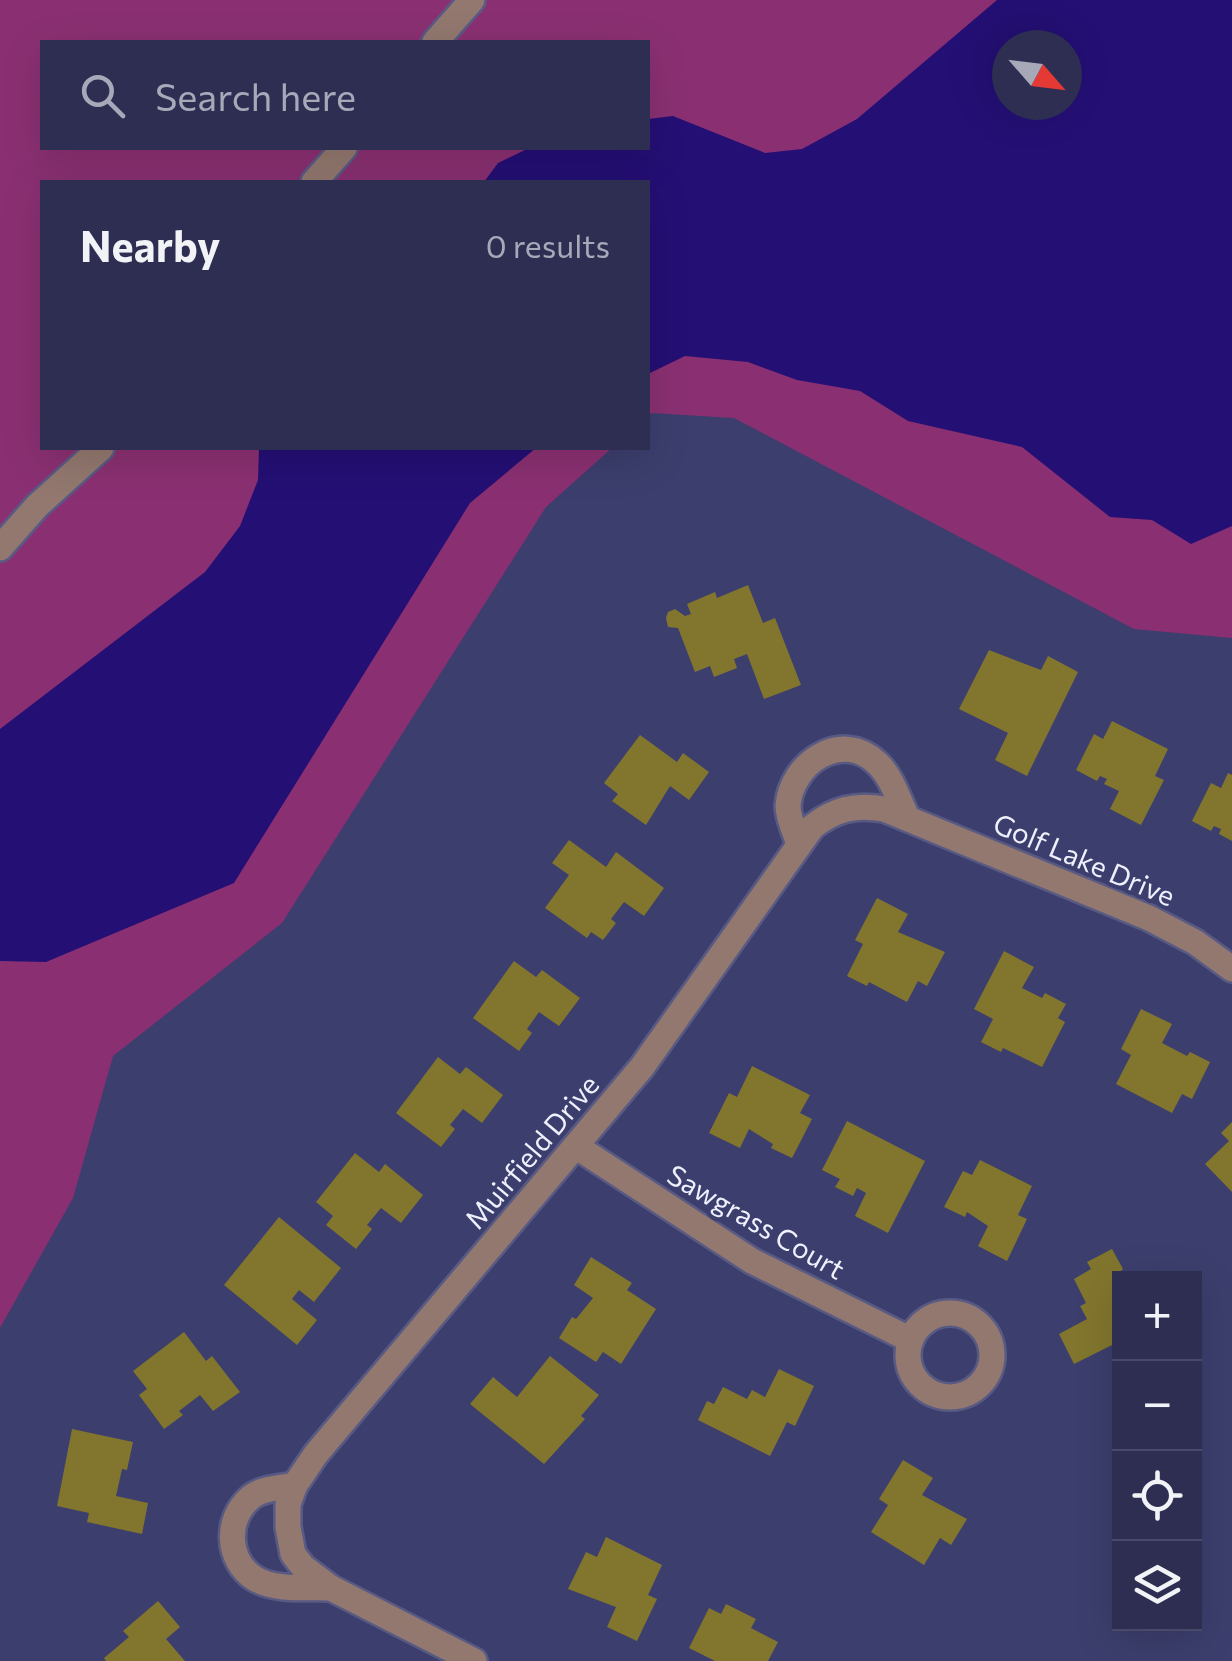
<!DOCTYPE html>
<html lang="en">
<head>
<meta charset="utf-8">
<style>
  :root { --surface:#2d2e52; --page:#393a5c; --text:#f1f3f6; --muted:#a7a8b8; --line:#484a69 }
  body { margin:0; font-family:Commissioner,sans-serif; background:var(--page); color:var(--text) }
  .controls { position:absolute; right:30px; bottom:30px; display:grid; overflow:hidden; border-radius:0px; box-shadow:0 10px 40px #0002 }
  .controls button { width:90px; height:90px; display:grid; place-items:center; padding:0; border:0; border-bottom:2px solid var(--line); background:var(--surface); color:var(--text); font:50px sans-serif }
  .compass { position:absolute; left:992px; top:30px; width:90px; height:90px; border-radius:50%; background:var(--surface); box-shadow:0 10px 40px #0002; rotate:118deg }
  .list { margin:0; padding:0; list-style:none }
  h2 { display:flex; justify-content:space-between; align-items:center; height:130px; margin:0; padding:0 40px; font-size:42px }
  h2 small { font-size:32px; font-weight:400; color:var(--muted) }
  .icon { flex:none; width:55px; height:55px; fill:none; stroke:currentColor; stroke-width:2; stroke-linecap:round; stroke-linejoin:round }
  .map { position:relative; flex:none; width:1232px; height:1661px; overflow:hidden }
  .search { position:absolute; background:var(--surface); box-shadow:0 10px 40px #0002; left:40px; top:40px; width:610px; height:110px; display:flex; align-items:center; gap:25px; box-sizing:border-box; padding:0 35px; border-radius:0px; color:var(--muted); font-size:38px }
  .panel { position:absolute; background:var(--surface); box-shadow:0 10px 40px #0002; left:40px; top:180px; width:610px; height:270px; border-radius:0px }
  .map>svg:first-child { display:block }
</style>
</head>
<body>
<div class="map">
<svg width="1232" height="1661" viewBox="0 0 1232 1661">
  <rect width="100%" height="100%" fill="#3c3e6d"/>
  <path fill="#8a3072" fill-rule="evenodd" d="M0,0H1232V638L1134,629L734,418L651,413L648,416V182H42V448H612L546,507L282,923L113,1056L73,1198L0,1328ZM42,42H648V148H42ZM1007,45H1067V105H1007Z"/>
  <g fill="#240f74" fill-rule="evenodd">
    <path d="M997,0H1232V526L1191,544L1152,520L1110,517L1022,447L908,421L860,391L797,380L748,362L685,356L648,374V182H484L498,163L529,148H648V119L673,116L765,153L802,149L857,119ZM1007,45H1067V105H1007Z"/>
    <polygon points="259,448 536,448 470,503 234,883 46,962 0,961 0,729 205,572 240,526 258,480"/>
  </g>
  <g fill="#82762e">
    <polygon points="748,585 763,623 775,618 801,685 764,699 747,654 734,659 737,668 714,677 710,666 695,672 678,628 668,627 666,618 668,612 675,609 685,616 691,614 687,604 715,592 717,598"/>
    <polygon points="989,650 1041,670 1048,656 1078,672 1027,776 995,760 1008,733 959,709"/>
    <polygon points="1112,721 1168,749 1155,776 1164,780 1141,825 1110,809 1119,791 1104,784 1107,779 1100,776 1097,781 1076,770 1094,734 1103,739"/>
    <polygon points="640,735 677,762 683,753 709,772 689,800 670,786 646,825 612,801 618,794 604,783"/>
    <polygon points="1228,773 1232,775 1232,841 1219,834 1221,829 1214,826 1211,831 1192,821 1211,783 1221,788"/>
    <polygon points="569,840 606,867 616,852 664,888 644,916 624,902 611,919 616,923 603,940 591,932 587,938 545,908 569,875 552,863"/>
    <polygon points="877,898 908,914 898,932 945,952 927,986 918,981 907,1002 869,982 867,986 847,976 863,944 855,940"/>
    <polygon points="1004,951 1034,967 1022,988 1042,998 1045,993 1066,1004 1058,1018 1065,1022 1042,1067 1003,1048 1001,1052 981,1042 993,1019 974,1009"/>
    <polygon points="514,961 536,977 542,970 580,998 559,1026 539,1012 527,1029 532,1033 519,1051 473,1018"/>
    <polygon points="1141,1009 1172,1024 1162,1043 1187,1056 1190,1052 1210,1062 1192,1099 1182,1094 1172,1113 1116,1084 1131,1055 1121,1049"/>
    <polygon points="438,1057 460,1074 466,1067 503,1095 482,1123 463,1109 450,1125 455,1129 441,1147 396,1113"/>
    <polygon points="752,1066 810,1095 800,1113 812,1119 792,1158 771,1148 773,1144 749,1129 740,1148 709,1133 729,1093 737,1097"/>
    <polygon points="847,1121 925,1161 888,1233 855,1216 866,1193 857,1188 853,1196 835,1187 840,1179 822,1170"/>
    <polygon points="1232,1122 1232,1192 1205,1164 1229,1141 1221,1133"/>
    <polygon points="355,1153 379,1172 385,1164 423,1195 401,1223 381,1208 367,1225 372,1229 356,1249 326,1225 333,1216 316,1202"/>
    <polygon points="980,1160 1032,1186 1018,1215 1027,1219 1007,1261 978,1246 988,1226 967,1212 965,1217 944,1207 963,1171 972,1175"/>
    <polygon points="279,1217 341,1268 314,1302 299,1290 292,1299 317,1320 297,1345 224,1285"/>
    <polygon points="1112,1249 1123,1269 1120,1272 1123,1278 1120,1278 1120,1337 1112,1341 1114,1344 1074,1364 1059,1334 1087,1319 1080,1306 1086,1303 1074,1279 1091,1269 1087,1262"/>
    <polygon points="591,1257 632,1283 627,1290 656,1309 621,1364 603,1352 596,1362 559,1338 572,1317 576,1319 593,1298 574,1285"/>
    <polygon points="184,1332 206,1361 212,1356 240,1392 213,1411 200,1395 179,1411 183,1415 164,1429 139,1395 147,1389 133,1371"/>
    <polygon points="550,1356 599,1395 581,1416 585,1419 544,1464 470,1404 493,1377 517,1397"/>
    <polygon points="779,1369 814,1386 795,1426 787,1422 770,1456 698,1420 707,1401 714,1404 723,1387 747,1399 752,1390 765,1397"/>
    <polygon points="72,1429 133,1442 127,1470 122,1469 116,1496 148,1503 142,1534 87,1522 89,1513 57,1506"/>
    <polygon points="903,1460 933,1478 922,1495 967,1519 951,1545 940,1538 924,1565 871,1532 888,1505 879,1499"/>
    <polygon points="606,1537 662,1565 648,1595 657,1599 637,1641 607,1627 616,1607 568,1589 586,1552 597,1557"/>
    <polygon points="158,1601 180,1627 166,1639 185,1661 106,1661 104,1658 129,1637 123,1631"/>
    <polygon points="726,1604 756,1619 751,1628 778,1642 768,1661 715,1661 689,1648 709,1608 721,1614"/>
  </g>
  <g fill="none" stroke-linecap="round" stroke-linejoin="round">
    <g stroke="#595a84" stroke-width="30">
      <g id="minor">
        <polyline points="435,42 472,0"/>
        <polyline points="314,182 344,148"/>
        <polyline points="0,548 37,506 101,448"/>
        <path d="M799,844C795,832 788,818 788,806C791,763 842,729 877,763C892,777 898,799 907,817"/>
        <polyline points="577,1147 752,1261 911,1340"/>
        <circle cx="950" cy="1355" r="42"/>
        <path d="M295,1485C280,1488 261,1488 250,1498C225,1520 227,1560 254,1578C274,1591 307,1587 331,1588"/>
        <path d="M474,1661L331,1588L303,1567L293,1554L288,1527V1504L295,1485L316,1454L642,1067L812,827C835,809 855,804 884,809L1149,918L1195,942L1232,969"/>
      </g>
    </g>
    <use href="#minor" stroke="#92786f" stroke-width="25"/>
  </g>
  <g text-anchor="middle" stroke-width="8" stroke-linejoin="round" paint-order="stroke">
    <g font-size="28" fill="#eff0fc" stroke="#3c3e6d">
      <text transform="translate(1084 860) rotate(23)" y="10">Golf Lake Drive</text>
      <text transform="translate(532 1152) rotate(-50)" y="10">Muirfield Drive</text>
      <text transform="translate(756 1222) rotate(30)" y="10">Sawgrass Court</text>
    </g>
  </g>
</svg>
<div class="controls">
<button>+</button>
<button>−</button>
<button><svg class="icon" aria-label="locate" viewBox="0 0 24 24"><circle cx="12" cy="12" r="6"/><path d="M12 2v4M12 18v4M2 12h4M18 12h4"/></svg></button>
<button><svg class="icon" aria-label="layers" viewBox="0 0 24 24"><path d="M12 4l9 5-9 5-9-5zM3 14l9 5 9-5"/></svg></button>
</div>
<svg class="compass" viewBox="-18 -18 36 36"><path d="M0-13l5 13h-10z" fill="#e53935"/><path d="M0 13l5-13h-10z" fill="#a7a8b8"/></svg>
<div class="search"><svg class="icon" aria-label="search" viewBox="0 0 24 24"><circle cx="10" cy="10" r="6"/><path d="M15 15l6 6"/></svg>Search here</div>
<section class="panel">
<h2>Nearby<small>0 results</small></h2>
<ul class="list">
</ul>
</section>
</div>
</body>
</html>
